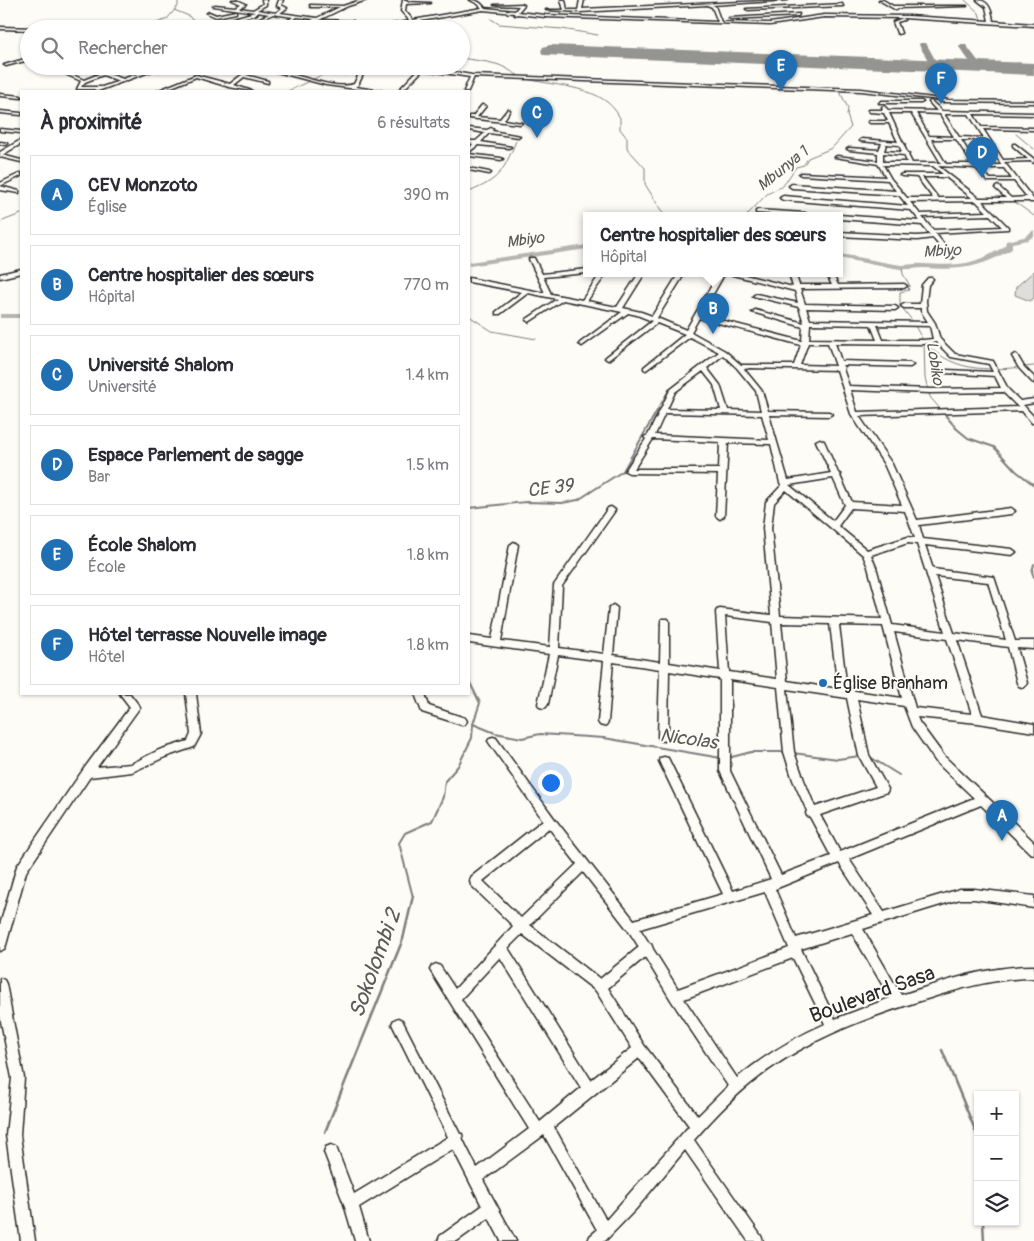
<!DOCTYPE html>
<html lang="fr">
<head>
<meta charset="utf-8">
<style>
  :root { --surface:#fff; --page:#f7f7f7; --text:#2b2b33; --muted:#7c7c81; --line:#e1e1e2; --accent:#1f6fb2 }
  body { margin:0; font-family:Pangolin,sans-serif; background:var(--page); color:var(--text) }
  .controls { position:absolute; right:15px; bottom:15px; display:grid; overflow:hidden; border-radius:0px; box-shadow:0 1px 4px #0004 }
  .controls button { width:45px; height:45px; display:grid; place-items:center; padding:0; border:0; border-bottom:1px solid var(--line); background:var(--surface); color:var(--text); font:25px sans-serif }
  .you { position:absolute; left:550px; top:782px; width:18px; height:18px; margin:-12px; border:4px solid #fff; border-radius:50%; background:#1a73e8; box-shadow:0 0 0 8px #1a73e833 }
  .badge { display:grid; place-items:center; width:32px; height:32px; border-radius:50%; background:var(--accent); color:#fff; font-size:16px; font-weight:700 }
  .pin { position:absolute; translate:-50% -41px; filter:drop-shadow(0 1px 2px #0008) }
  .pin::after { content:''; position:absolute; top:26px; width:18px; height:15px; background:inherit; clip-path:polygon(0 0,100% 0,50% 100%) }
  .popup { position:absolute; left:583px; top:212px; width:260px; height:65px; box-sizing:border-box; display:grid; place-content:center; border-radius:0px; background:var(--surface); filter:drop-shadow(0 1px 4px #0005); font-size:16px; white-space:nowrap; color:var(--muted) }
  .popup b { font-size:19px; color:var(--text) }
  .popup::after { content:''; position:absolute; left:50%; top:100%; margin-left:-10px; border:10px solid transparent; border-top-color:var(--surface) }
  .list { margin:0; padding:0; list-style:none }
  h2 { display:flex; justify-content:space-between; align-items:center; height:65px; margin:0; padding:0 20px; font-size:21px }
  h2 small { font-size:16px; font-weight:400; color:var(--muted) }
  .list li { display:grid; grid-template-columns:32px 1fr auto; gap:15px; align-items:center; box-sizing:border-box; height:80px; margin:0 10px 10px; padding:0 10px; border:1px solid var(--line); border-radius:0px }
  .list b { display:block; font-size:19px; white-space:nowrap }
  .list p { margin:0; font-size:16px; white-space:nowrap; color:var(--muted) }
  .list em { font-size:16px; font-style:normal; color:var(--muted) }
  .icon { flex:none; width:28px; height:28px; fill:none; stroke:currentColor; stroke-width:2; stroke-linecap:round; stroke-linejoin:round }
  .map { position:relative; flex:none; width:1034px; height:1241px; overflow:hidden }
  .search { position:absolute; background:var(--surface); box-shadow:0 1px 4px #0004; left:20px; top:20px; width:450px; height:55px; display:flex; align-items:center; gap:12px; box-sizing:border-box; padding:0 18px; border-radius:28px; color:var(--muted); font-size:19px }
  .panel { position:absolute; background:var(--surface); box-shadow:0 1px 4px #0004; left:20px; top:90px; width:450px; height:605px; border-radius:0px }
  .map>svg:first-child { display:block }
</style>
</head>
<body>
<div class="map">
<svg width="1034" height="1241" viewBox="0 0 1034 1241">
  <rect width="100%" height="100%" fill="#fdfcf7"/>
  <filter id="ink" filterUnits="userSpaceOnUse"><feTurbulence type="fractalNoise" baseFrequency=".02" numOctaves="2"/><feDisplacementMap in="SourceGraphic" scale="10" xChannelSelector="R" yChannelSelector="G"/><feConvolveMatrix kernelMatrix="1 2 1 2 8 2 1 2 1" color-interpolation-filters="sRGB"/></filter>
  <g filter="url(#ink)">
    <polygon fill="#dfdeda" stroke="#858482" points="1034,271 1034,298 1030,301 1015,295 1016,287"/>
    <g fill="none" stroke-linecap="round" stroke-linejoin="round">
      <g stroke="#7e7d7b" stroke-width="1">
        <polyline points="965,0 979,13 981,20"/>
        <polyline points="174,10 189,16 192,20 240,27 272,29"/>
        <polyline points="491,19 499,24 562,29 598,35"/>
        <polyline points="142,29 167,19 178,6 178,0"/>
        <path d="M461,58C472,60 485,61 496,64C507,67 516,76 527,79C557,87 604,85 620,118V129L627,138V148L645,168V184L664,215"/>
        <polyline points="322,73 342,75 391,72"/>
        <polyline points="288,91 322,75 324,66"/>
        <polyline points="1016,134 1034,149"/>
        <path d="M469,192C500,179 503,172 516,141"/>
        <polyline points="1015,202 1034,216"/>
        <polyline points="747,215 767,194 783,186 796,167 804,165 808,158 832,148 851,127 847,115 848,108 840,92"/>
        <polyline points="0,222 21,214"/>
        <polyline points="902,267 903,274 910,286 908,287 909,290 900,292 900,305 911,319 924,342 925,378 930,397 941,410"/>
        <polyline points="469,316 492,331 536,339"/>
        <path d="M925,343C957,375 992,370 1034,366"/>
        <polyline points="657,410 669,389"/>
      </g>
      <g stroke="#7e7d7b" stroke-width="2">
        <polyline points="940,409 957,429 968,438 994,447 1016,471 1034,485"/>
        <polyline points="469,508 526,502 562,503 578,500 623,471 658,409"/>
        <polyline points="1034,564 1032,572 1034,577"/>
        <polyline points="473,724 495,733 522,738 540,734 604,738 721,758"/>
        <polyline points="793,753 838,759 860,756"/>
        <polyline points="870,757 899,775"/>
        <polyline points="728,758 751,752 786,752"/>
        <polyline points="413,897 399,843 405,833 432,821 443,797 445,781 458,766 472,738 473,724 480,703 469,681"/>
      </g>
      <g stroke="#7e7d7b" stroke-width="2.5">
        <polyline points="942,1050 978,1137"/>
        <polyline points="325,1132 403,939 413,896"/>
        <polyline points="983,1222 984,1241"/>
      </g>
      <g fill="#b5b4b1" fill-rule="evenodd">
        <path d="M1034,230V236L1028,240L1012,243V249C978,269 961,270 923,268C916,268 908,270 900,269C880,266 859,262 839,258V254C860,257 880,262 901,265C908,265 916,263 924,264C959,266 975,265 1005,246L1006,241L1024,237Z"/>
        <polygon points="587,245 587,249 469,266 469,262"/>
        <rect x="0" y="314" width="21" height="4"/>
      </g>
      <g fill="#949491" fill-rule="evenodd">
        <polygon points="920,43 926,43 937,63 936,65 926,67 925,65 929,62 919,45"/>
        <polygon points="960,45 966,45 979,62 986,65 986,69 973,66 959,47"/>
      </g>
      <polygon fill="#949491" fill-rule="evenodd" points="550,45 1034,63 1034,75 543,55 541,51 543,47"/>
      <g stroke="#2b2b2b" stroke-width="3">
        <g id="minor">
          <path d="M232,0H237L246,4L239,8L253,10L263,4L262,0H266V5L257,10L276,13L282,8L277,6L279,0H283L281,5L287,8L280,13L317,18L340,7H311L310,5L343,6L361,0H367L348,6L319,20L353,21L351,29H347L350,23L314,22L298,29H292L296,27L284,23L293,17L273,14L244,27V25L269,14L257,12V14L219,24V22L255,12L213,6L215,5L235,7L241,4ZM297,17L314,19L299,26L289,23Z"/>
          <path d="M403,0H407L406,2L431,3L406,4L405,11L413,20L482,8L478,4L470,0C478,0 481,3 485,8L515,11L519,6L494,5L522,4L524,5L518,12L545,15L718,22L712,7L707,5L580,12L546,10H564L561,0H565L567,10H578L580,0H584L582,9L788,0L712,5L715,6L721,22L770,23L824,15L909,16L989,21L986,7L977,0C989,0 992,11 993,21L1034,24V26L903,18L904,20L897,22L901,33L899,34L897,33L893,22L903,18L824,17L770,25L545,17L517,14L515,15L514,13L483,10L375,29H365L410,21L401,11Z"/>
          <polygon points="879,0 883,0 893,6 967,6 897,8 898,9 896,10"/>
          <polygon points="842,4 843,6 748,10 746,9"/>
          <polygon points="236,11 236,13 216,17 207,13 209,12 216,15"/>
          <polygon points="799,14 798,16 731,19 729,18"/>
          <polygon points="0,27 35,28 37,29 29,29 29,30 0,29"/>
          <polygon points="28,58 29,58 29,60 6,66 4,65"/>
          <path d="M47,66H53L84,80L99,74L80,66H86L123,79L159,66H165L159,69L178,66L159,71L157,69L98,91H93L96,89H77L81,81ZM103,75L119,81L102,87H81L85,82Z"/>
          <path d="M253,66C280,66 332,92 354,84L363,66H367L358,85L355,87L382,91H372L326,85L258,67L246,75L268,81V83L244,77L234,85L252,91L229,87L196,77L162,91H157L196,75L230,84Z"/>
          <polygon points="406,66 422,67 472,75 861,89 949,100 1034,101 1034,103 942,102 940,100 861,91 474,77 468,91 464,91 470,77 423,70 402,91 398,91 419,69"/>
          <polygon points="0,94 21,96 21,98 0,96"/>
          <polygon points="881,101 921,101 923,102 921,103 879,103"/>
          <path d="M931,101L942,111L1034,113V115L973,114L981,127L1034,128V130L983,129L1003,160L1028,159L1013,146V144H1015L1034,159V163L1031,161L1004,162L1034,200V202H1030L1029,201H982L1008,227V229L935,233L954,257L951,259L949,258L933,238L917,240L839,236V232L917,236L930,235L922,225L839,219V215L920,221L911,210L783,200L780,198L783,196L908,206L899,195L792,188L789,186L792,184L896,191L888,180L801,175L799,174L801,173L886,177L878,164L835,157L837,156L878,161V153L849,150L847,149L849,148L879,150L882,143L860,141V140L862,139L898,142L889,123H870L868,122L870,121H888L884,113L870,112L868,110H883L882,107L884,106L888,110L937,111L929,102ZM889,113H911L941,163H912L908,155L909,154L907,153L904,145L905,144L903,143ZM916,113L940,114L954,137L929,136ZM944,114H969L984,138L959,137ZM931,139H956L972,164H946ZM961,140H985L1002,165H977ZM886,144L899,145L902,152L884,151ZM883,153L904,155L907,162H883ZM883,165L933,166L943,174H902L900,175L902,176L917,177L933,198H907L891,179ZM938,166L976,168L987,181H1014L1027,197L1011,198L998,186L995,188L1006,198H979ZM981,168H1004L1012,179H990ZM922,177H946L972,198H938ZM976,201L987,212L920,214L910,202ZM990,215L1002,227L933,230L922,217Z"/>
          <polygon points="482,105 486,106 477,117 500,119 508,109 510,110 504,120 522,123 520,124 469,118 469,116 473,116"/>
          <polygon points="0,111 21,113 21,115 0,113"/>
          <polygon points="469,128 487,130 491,128 493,129 492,131 520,136 518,137 489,133 481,142 511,147 509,148 478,145 469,152 469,149 473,144 469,143 469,141 476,141 485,133 469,130"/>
          <polygon points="0,129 21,131 21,133 0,131"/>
          <polygon points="19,141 21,141 21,144 2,155 21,160 21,162 0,157 0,152"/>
          <polygon points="0,142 7,143 7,144 5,145 0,144"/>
          <polygon points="469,154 501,158 503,159 501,160 469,156"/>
          <polygon points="469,168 489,172 491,173 489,174 469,170"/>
          <polygon points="21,173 21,176 0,186 19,191 19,193 0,190 0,183"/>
          <polygon points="758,210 805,213 808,215 784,215 756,213 756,211"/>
          <path d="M530,258H534L542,274L587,269V273L543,277L551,294L582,300L601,273H607L587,301L617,307L639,273H645L623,308L641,312L652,316L679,273H685L657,318L686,330L719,273H725L701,315L802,341L803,327L752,312L755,310L804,323L799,307L753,296L756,294L798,303L795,291L729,274L728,273H737L793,287L789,273H795L799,285H832L826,273H832L838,285L904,284L907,286L904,288L800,289L805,304L895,306L898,308L895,310L806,308L810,320L928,322L921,311V308H904L901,306L904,304H920L922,285L928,278H932L933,279L928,285L926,301L927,311L935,323L940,339L955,354L993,361L1008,389L1020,401L1034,399V403L1023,405L1034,417V423H1032L1022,411L859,416L892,464L917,520L1011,508L1015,511L1011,514L919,525L923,539L1012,549L1016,552L1012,555L925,545L933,569L994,577L1015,641H1034V649L1017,648L1027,683L1025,686L1022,687L1019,686L1017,683L1008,647L957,640L982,715L1034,724V732L978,723L917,717L919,722L944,756L1034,842V854L1030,853L981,805L849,859L884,912L960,889H974L1034,896V908L974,899H960L863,929L901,995C945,981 988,966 1034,966V978C998,978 964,987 930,998C870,1016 809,1038 759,1077C735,1095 713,1118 694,1140L761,1236L763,1241H748L685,1150L636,1209L605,1241H588L590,1236L597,1230L544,1135L483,1180L516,1241H501L489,1218L457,1241H438L440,1236L482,1206L453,1149L359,1207L369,1241H355L344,1204L324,1152L326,1147L331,1145L336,1147L354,1194L448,1137L394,1028L392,1024L394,1020L398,1018L402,1020L460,1134H462L463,1140L477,1168L529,1129L430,970L432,966L436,964L440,966L455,989L513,926L471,885L470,881L471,877L543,820L490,744L488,741L490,738L493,737L496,738L554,818L634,920L723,894L659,761L660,758L664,757L668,758L733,891L771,879L720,771V679L669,671L668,737L666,740L663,741L660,740L658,737L660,669L613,662L608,722L606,725L603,726L600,725L598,722L604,661L558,655L548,704L546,707L543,708L540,707L538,704L549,654L469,643V636L492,639L510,545L514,542L518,545L501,641L550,647L554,585L608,508L611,507L615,510L614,512L562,586L559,648L604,654L609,608L613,605L617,608L613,655L660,662L661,621L662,619H668L669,621V663L720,671L716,612L717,610L720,609L771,615L763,528L766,502L782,485L780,483L771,444L728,443L724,516L720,519L716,516L718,474L629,473L625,471L646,439L644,437L648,435L670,390L719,352L690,337L646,370L644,369V367L685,334L657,323L608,360L605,358L606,357L652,321L637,315L628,313L582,346L579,344L580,343L622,312L563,300L529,322L526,320L527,319L557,299L528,293L500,314H496V312L522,292L469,282V278L545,293L529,259ZM699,318L801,345L794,365H741L725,351L691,332ZM810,324L871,325L877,340L809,339ZM877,325L930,326L933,339L923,340H883ZM936,342L951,357L989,364L993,372L947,370L945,371V373L995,376L1001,388L930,389L849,386L843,369L844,368L842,365L910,367L913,365L910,363L841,361L835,343L923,344ZM808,343H828L836,366L800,365ZM723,355L737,368L756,391L761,411L728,410L720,385L707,368ZM750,368L837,370L851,414L884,464L902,505L852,502L840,476L841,475L838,473L824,441L820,439L816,441L831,473L788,480L769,415L829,416L832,414L829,412L768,411L762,391L744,369ZM703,371L714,385L721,410L667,409L675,392ZM850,390L930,393L1003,392L1018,407L857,412ZM665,413L762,415L769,440L655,435ZM653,439L720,442L719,469H634ZM833,478L845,505L833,521L789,485ZM786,490L863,555L868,567L882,619L780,616L771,528L774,503ZM851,508L905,511L915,538L908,537L867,550L838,526ZM908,543L917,544L945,632L892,625L876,567L871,555ZM935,576L988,582L1006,640L954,633ZM725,616L772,622L777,679L729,672ZM781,623L830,624L838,689L787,681ZM839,625L883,626L902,698L855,691L851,689L847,690ZM894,632L947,639L972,714L915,708ZM730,680L778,687L784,752L793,780L807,811L806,813L807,816L810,817L831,856L781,875L730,771ZM787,689L847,698L859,756L876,787L815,807L804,780L794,752ZM857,699L904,706L912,727L936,762L974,798L840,852L820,815L887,792L888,789L869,755ZM549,828L577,864L521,918L483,881ZM839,863L873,915L796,938L775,889ZM583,872L628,930L639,947L600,979L530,925ZM765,892L789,948L678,989L653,949L651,944L649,943L640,929ZM852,933L890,998L835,1019L801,949ZM522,934L596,991L632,1048L591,1080L508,948ZM500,957L581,1088L540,1122L461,999ZM645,957L671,1000L728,1086L698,1116L644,1045L608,988ZM793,958L825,1024C793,1038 764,1056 737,1078L684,999ZM639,1058L689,1126L606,1220L554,1127Z"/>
          <polygon points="21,269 21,273 0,278 0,274"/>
          <polygon points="1015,354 1017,355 1024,367 1034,377 1034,383 1032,382 1019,368 1012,356"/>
          <polygon points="120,694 130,694 140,707 97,767 131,764 159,750 188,741 191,734 186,694 196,694 201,734 194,747 165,757 132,772 90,777 26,872 6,945 4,949 0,951 0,925 17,866 83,770 130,707"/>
          <polygon points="415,694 425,694 429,706 465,718 467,721 465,724 462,725 422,712"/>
          <polygon points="0,978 4,980 6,984 24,1078 20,1135 35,1241 21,1241 6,1135 12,1078 0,1016"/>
        </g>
      </g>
      <use href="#minor" fill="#fdfcf7" fill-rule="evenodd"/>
    </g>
  </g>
  <circle fill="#1f6fb2" stroke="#fdfcf7" stroke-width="2" cx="823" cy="683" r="5"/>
  <g text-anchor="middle" stroke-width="4" stroke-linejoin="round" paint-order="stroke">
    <g font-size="16" font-style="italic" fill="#5b5b5a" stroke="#fdfcf7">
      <text transform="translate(782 168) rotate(-39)" y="6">Mbunya 1</text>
      <text transform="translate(525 239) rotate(-8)" y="6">Mbiyo</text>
      <text transform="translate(942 250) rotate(-3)" y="6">Mbiyo</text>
      <text transform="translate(936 363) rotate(81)" y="6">Lobiko</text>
    </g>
    <g font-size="18" fill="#2b2b2b" stroke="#fdfcf7" text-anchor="start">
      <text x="833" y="689">Église Branham</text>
    </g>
    <g font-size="19" font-style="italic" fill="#5b5b5a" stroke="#fdfcf7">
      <text transform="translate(550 487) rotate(-7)" y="7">CE 39</text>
      <text transform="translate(689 738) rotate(8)" y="7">Nicolas</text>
    </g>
    <g font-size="21" fill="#2b2b2b" stroke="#fdfcf7">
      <text transform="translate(872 994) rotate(-20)" y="7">Boulevard Sasa</text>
    </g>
    <g font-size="22" font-style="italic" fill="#5b5b5a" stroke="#fdfcf7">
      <text transform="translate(374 963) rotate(-70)" y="8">Sokolombi 2</text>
    </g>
  </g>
</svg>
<div class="controls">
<button>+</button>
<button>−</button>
<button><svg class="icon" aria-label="layers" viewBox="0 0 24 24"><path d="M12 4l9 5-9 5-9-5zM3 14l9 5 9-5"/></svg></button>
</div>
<div class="you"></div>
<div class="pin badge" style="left:1002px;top:841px">A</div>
<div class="pin badge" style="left:713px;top:334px">B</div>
<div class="popup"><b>Centre hospitalier des sœurs</b>Hôpital</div>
<div class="pin badge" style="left:537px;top:138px">C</div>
<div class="pin badge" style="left:982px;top:178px">D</div>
<div class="pin badge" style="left:781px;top:91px">E</div>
<div class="pin badge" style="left:941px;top:104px">F</div>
<div class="search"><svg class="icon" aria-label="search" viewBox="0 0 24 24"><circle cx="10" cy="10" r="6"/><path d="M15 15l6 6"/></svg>Rechercher</div>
<section class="panel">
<h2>À proximité<small>6 résultats</small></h2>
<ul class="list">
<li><span class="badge">A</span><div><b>CEV Monzoto</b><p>Église</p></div><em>390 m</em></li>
<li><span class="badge">B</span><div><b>Centre hospitalier des sœurs</b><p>Hôpital</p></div><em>770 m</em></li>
<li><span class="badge">C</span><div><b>Université Shalom</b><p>Université</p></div><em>1.4 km</em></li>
<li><span class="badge">D</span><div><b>Espace Parlement de sagge</b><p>Bar</p></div><em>1.5 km</em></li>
<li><span class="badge">E</span><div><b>École Shalom</b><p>École</p></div><em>1.8 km</em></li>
<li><span class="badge">F</span><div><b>Hôtel terrasse Nouvelle image</b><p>Hôtel</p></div><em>1.8 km</em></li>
</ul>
</section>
</div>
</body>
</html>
